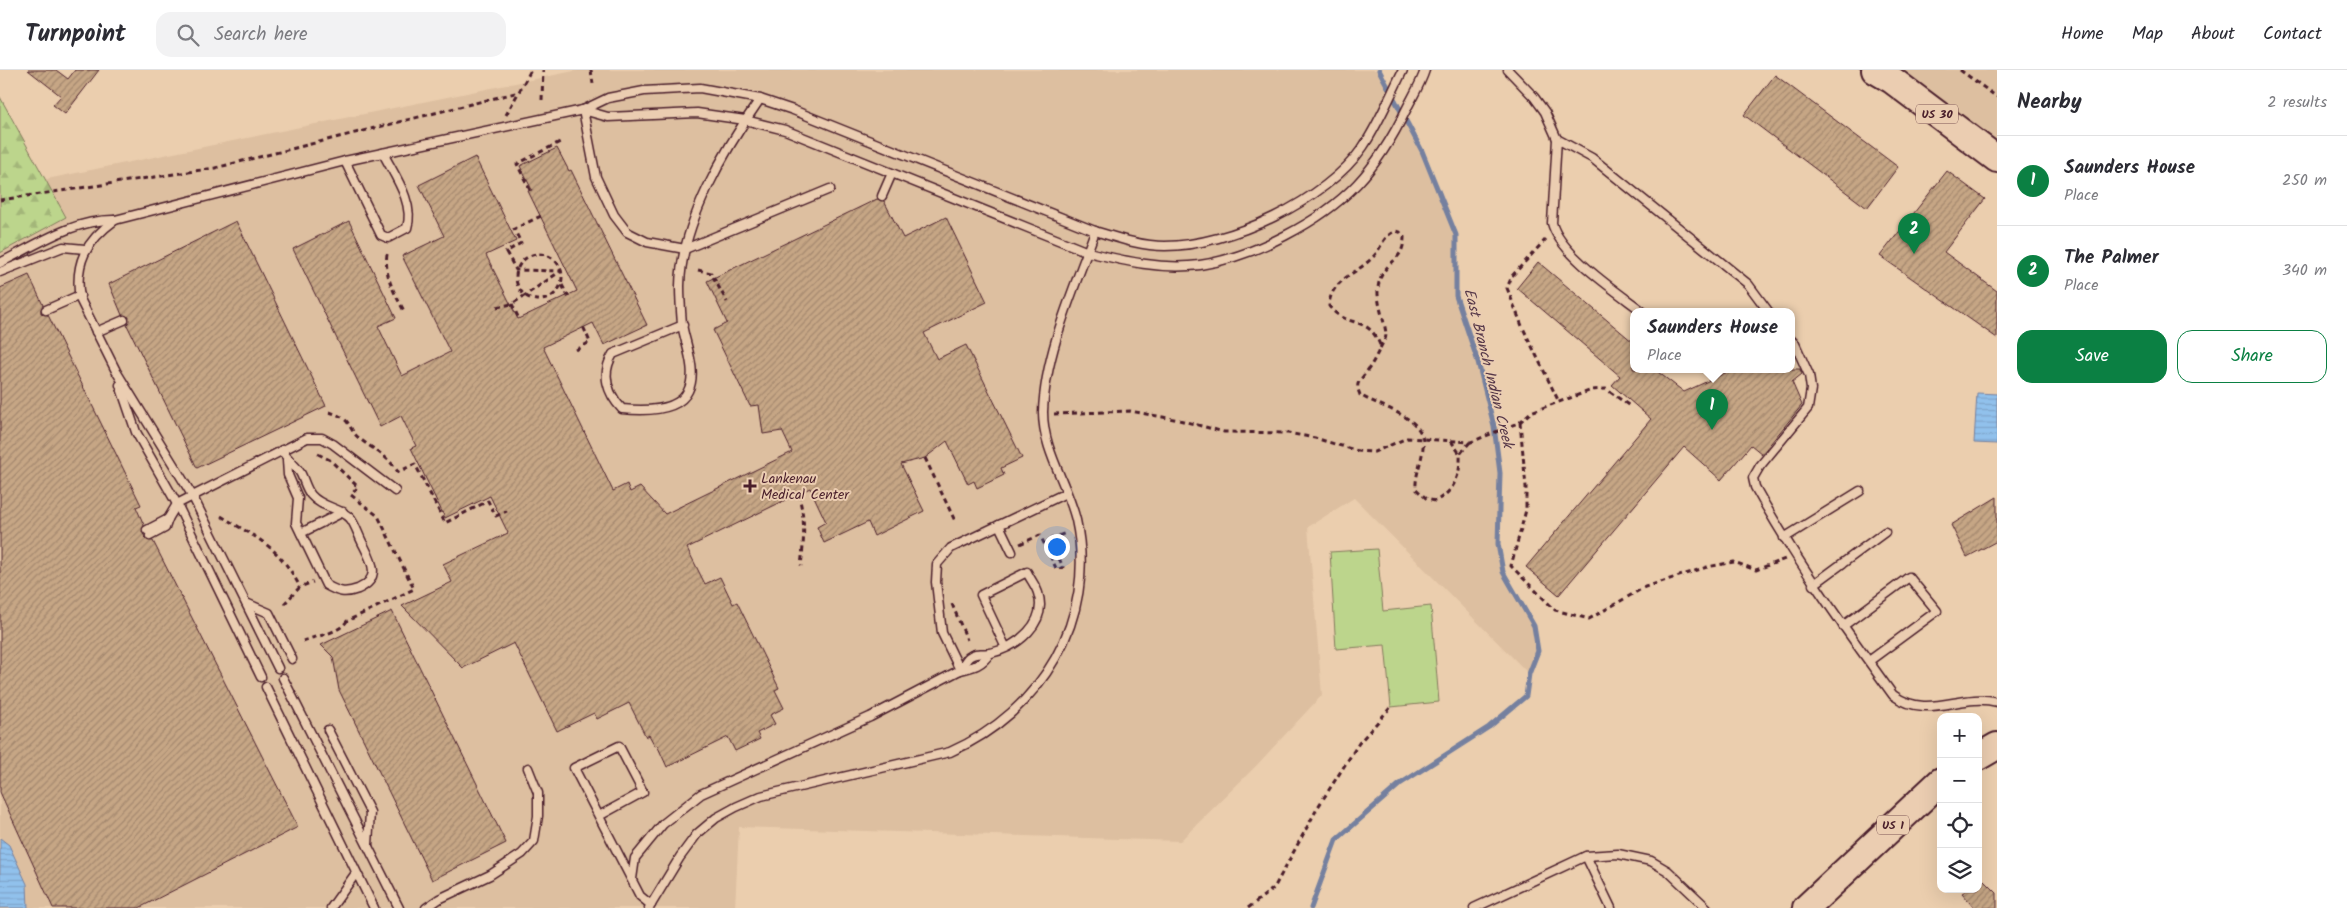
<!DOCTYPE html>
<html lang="en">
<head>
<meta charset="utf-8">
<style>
  :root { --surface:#fff; --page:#f2f2f3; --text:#2b2b33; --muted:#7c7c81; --line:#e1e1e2; --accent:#0b8043 }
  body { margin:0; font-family:Kalam,sans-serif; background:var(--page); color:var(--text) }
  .controls { position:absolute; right:15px; bottom:15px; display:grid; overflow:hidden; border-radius:10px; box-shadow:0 5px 20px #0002 }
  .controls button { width:45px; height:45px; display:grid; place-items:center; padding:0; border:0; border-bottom:1px solid var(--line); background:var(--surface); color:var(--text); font:25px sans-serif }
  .you { position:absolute; left:1056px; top:476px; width:18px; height:18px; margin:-12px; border:4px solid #fff; border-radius:50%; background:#1a73e8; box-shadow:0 0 0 8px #1a73e833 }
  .badge { display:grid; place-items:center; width:32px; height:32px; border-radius:50%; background:var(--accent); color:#fff; font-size:16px; font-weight:700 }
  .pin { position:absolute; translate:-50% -41px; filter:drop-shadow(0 1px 2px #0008) }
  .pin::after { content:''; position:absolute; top:26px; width:18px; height:15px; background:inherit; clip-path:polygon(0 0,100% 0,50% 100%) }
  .popup { position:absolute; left:1630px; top:238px; width:165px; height:65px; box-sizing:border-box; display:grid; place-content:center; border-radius:10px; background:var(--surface); filter:drop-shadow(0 1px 4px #0005); font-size:16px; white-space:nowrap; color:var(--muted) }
  .popup b { font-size:19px; color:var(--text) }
  .popup::after { content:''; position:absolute; left:50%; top:100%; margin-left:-10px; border:10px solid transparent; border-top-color:var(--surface) }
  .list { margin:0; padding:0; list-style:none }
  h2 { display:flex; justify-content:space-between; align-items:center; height:65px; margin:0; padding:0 20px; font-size:21px }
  h2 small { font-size:16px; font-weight:400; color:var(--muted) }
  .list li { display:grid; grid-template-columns:32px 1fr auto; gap:15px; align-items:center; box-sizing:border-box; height:90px; padding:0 20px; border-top:1px solid var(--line) }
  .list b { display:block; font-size:19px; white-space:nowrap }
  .list p { margin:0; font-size:16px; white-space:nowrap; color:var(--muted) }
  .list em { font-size:16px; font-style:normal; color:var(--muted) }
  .actions { display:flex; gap:10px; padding:15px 20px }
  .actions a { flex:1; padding:11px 0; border:1px solid var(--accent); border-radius:15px; text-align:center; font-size:18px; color:var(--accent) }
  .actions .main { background:var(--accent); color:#fff }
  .icon { flex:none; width:28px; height:28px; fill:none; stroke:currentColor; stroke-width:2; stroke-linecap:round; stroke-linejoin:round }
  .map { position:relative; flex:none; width:1997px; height:838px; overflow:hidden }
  header { display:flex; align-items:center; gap:30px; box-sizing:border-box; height:70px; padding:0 25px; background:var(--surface); border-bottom:1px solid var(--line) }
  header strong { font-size:24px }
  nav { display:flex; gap:28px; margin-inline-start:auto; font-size:18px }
  .search { width:350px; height:45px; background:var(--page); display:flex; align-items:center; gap:12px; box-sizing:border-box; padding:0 18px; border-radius:15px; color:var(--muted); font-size:19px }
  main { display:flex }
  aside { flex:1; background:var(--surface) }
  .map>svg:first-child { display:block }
</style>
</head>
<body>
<header>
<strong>Turnpoint</strong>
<div class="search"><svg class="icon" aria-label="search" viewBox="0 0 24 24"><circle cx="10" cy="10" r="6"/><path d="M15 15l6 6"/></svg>Search here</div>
<nav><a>Home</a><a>Map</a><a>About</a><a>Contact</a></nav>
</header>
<main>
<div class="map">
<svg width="1997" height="838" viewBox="0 0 1997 838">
  <defs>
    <pattern id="forest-firs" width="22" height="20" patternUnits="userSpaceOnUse" patternTransform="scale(1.25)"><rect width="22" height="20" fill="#bcd58c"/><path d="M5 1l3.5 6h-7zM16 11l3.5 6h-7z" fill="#a3b679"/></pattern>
    <pattern id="water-rules" width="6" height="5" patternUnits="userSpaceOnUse" patternTransform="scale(1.25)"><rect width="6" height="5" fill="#91c1ec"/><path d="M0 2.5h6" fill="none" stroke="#7fa5cb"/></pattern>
    <pattern id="building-hatch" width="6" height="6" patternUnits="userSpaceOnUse" patternTransform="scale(1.25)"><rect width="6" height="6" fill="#c6a685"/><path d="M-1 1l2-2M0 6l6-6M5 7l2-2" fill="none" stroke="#a3876d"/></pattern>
  </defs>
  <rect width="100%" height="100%" fill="#ebceae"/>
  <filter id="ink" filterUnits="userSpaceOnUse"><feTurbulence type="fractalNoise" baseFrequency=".02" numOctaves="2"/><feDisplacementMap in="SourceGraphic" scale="10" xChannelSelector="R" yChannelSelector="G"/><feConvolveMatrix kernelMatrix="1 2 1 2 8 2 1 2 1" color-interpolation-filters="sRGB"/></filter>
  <g filter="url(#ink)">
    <g fill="#ddbfa0">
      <polygon points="579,0 1380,0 1404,43 1422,81 1456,165 1456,226 1478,292 1494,356 1500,403 1498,474 1503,502 1534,556 1538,581 1529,604 1354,428 1308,457 1322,625 1255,697 1180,771 739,757 735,838 0,838 0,138 47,109"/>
      <polygon points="1875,0 1997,0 1997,89"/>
    </g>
    <polygon fill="url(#forest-firs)" stroke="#837a5c" points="0,27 66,147 0,183"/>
    <polygon fill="#bcd58c" stroke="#837a5c" points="1377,479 1383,541 1431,536 1439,632 1391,637 1385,575 1336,579 1330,482"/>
    <g fill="url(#water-rules)" stroke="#75809f">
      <polygon points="1977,323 1997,324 1997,374 1974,373"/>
      <polygon points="0,768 9,775 27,814 28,838 0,838"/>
    </g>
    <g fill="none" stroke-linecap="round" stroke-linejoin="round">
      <polyline stroke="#75809f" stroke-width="5" points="1311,838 1336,770 1400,714 1489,657 1526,626 1529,604 1538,581 1534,556 1503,502 1498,474 1500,403 1494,356 1478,292 1456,226 1456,165 1422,81 1379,0"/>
    </g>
    <g fill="url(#building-hatch)" stroke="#4a1f2b">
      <polygon points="28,0 56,0 68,9 75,0 99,0 65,44 53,35 61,26"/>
      <polygon points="1775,5 1898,97 1867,138 1744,45"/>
      <polygon points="557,78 569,101 571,100 647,255 604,275 593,253 543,277 613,421 627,414 630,422 640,417 665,444 792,382 782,361 763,364 759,335 750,336 713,260 727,253 707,211 877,129 884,131 903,168 946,147 987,232 924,263 937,289 966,275 1022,388 1001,398 1004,405 977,418 974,411 968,414 947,371 925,388 901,394 924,441 874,466 868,452 824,473 817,457 826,452 810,418 687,478 705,514 720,507 733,534 737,532 779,618 775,620 784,638 770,645 775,654 757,663 760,669 735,681 728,667 667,697 657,675 655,676 649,665 646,667 629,633 597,649 594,643 557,661 514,573 463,598 402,536 452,512 443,494 508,463 490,426 445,448 411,378 416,376 401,346 380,357 293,179 349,151 396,248 378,256 402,306 450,282 402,186 444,166 419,115 475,87 516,171 486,185 518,249 577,221 528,121 532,120 520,96"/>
      <polygon points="1947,101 1985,129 1944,182 1997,221 1997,268 1880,186"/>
      <polygon points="236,151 326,336 197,398 127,255 129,247 122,245 109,214"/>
      <polygon points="1538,192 1633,272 1633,299 1654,299 1684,322 1734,299 1800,299 1802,304 1792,312 1802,335 1762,384 1751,375 1721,410 1684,377 1559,525 1526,497 1651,349 1612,315 1620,306 1517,218"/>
      <polygon points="29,205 43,235 41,239 41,243 48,245 141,435 136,437 144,455 142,462 147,470 153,471 298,757 139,838 53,838 0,722 0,218"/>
      <polygon points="1997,427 1997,471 1967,487 1951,455"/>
      <polygon points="392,541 506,773 432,810 339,620 333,587 321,575"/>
      <polygon points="1984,810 1997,823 1997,838 1975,838 1962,823 1969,819 1978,819 1978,814"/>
    </g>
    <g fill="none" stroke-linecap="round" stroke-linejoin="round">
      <g stroke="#4a1f2b" stroke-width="11">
        <g id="service">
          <path d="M1508,0L1534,27L1545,42L1557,69L1552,153C1560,184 1616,221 1642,241"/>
          <path d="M583,40L608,47L697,43L745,50L785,60L1088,182C1124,191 1162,200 1200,195C1253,187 1321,152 1357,114C1378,92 1394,65 1407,38C1413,26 1421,13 1425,0"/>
          <polyline points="583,40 596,107 614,145 627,162 647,172 685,179 830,119"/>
          <polyline points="1557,69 1592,88 1748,214 1768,241"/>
          <path d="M345,91L381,165L388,168L407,158C415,133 394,105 383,83"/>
          <polyline points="882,126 892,103"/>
          <path d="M0,193C36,175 74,149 115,150"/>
          <polyline points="0,202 63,177 85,179"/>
          <polyline points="46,240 80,225"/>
          <path d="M683,255L613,284C601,304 607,323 622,339C642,341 678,342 688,321C698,301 685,274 682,254C681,242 680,228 680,216C681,154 725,79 760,29"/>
          <polyline points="96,262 124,250"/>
          <path d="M1791,270L1795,274L1809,305L1811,319L1808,338L1760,396L1753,408L1755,417C1796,491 1843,556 1893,625C1929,651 1960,622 1997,632"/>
          <polyline points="120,315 136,362 177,434 261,607"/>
          <path d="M282,380C287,390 296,395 301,404C304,410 306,419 311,425C322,438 339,437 350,448C355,454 358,464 362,472C371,490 383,508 358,519C345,524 338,522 326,515L296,453L298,428L288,405L287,390"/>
          <polyline points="999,455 1012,482"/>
          <polyline points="147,460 168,449"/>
          <polyline points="301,463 343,442"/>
          <polyline points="150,466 165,458 168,449 177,434 307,368 322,368 333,374 395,421"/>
          <polyline points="1784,468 1860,421"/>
          <polyline points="1813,515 1885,462"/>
          <polyline points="246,533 269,543 292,589"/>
          <polyline points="1843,556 1909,507 1937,541 1869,591"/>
          <path d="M278,598L192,425L116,301L80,229C74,193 86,171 115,150L345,91L583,40L608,28L644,21L700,18L760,29L793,40L1095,161C1118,168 1140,176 1165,176C1229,176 1326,131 1363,77C1379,53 1390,26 1403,0"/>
          <polyline points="960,600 942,563 936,512 937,494 951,478 1066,423"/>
          <path d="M960,600C963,596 965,590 969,587C976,581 983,585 991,583C1017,577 1048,553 1038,523C1036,516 1030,509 1027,502L981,525L1005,576"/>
          <polyline points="283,608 399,838"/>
          <polyline points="266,617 374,838"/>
          <polyline points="328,660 370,742 368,775"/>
          <polyline points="599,746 643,722 619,676 574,698 640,826 651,835"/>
          <polyline points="1586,786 1611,838"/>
          <path d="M632,809L635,788L663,754L701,724L870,647L960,600C974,597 982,595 990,583"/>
          <polyline points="331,838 356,803"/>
          <polyline points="426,838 439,829 490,805 522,784 534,771 538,746 538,723 528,698"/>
          <path d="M649,838L680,787L697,764L716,748L736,737L761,726L950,682C1041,642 1098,549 1076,450C1067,413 1043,381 1043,342C1045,282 1075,217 1095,161"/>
          <polyline points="1474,838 1586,786 1618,784 1651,791 1668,801 1707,838"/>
        </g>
      </g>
      <g stroke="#4a1f2b" stroke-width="30">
        <g id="trunk">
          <polyline points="1875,0 1892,10 1997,89"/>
          <polyline points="1978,687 1997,676"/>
          <polyline points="1806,838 1941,711"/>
        </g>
      </g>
      <g stroke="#4a1f2b" stroke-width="3" stroke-dasharray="5 4" stroke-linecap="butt">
        <polyline points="591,0 593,14"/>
        <polyline points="1960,0 1997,27"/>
        <polyline points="542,30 543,0"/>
        <polyline points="506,45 531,0"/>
        <polyline points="530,120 517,94 560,72"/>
        <polyline points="0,130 215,98 519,22"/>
        <polyline points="1546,169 1512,206 1507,218 1522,256 1559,332"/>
        <circle cx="539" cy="207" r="23"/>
        <path d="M387,184C384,206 394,222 404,241"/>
        <polyline points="698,200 711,203 727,232"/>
        <polyline points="562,215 569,228"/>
        <polyline points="512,234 519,249"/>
        <polyline points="497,237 512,234 561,201 516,200 506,182 521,173 514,159 541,146"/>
        <path d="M1380,275C1368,244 1346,259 1329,236C1330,210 1357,204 1373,187C1383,177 1380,169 1395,161L1400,162L1404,167C1404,191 1387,190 1380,209C1372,230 1390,259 1385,269C1378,281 1374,293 1364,305C1362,308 1359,311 1358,314C1357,318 1359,322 1360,325C1381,338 1426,346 1423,377C1422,392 1415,404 1416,419L1427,429L1435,431C1454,422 1461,405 1460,384L1470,372"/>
        <polyline points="576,280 590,272 582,254"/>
        <path d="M329,342C354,349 346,358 360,369C374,380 388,386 398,402L415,394L445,453L488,431L496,446L507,441"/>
        <polyline points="1054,344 1130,341 1179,350 1224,362 1288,363 1315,368 1358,381 1374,382 1407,368 1471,372 1520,352 1531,342 1592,320 1606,319 1631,337"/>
        <polyline points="1520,352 1526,417 1526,440 1511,496 1555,540 1589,549 1645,517 1707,497 1734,492 1756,500 1785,489"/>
        <polyline points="1451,371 1460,384"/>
        <polyline points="925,388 956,453"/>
        <path d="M798,424C806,449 804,470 801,496"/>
        <path d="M221,446C258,469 279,476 300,517"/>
        <polyline points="1020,474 1040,465 1057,500 1063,497 1050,469 1066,463"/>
        <polyline points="284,534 300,517 313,512"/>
        <polyline points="952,534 967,570"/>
        <path d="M303,571C318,565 338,564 347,551L414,519L378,446L351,425L358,417L330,390L318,384"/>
        <polyline points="1248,838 1274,818 1318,737 1359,673 1391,637"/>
      </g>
      <use href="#service" stroke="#ebcdb1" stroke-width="8"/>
      <use href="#trunk" stroke="#ebcdb1" stroke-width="26"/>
    </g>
  </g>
  <path fill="#4a1f2b" stroke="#ebcdb1" stroke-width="2" d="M747.5 408.5h5v5h5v5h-5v5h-5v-5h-5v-5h5z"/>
  <g text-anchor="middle" stroke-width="4" stroke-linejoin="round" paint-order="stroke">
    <g fill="#ebcdb1" stroke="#7a5353" stroke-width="1">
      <rect x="1916" y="34.5" width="42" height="19" rx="4"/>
      <rect x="1877" y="745.5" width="32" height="19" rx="4"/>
    </g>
    <g font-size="12" font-weight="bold" fill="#4a1f2b">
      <text x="1937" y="48">US 30</text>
      <text x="1893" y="759">US 1</text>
    </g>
    <g font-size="14" fill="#4a1f2b" stroke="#ebcdb1" text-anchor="start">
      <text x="761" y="413">Lankenau<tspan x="761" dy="16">Medical Center</tspan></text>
    </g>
    <g font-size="15" font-style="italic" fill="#553748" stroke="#ebcdb1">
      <text transform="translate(1489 298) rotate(76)" y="5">East Branch Indian Creek</text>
    </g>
  </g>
</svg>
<div class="controls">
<button>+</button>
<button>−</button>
<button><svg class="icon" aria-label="locate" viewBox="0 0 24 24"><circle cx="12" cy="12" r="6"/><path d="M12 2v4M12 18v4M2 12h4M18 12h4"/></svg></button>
<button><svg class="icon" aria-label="layers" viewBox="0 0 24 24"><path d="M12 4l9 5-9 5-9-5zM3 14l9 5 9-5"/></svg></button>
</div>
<div class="you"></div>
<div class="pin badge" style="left:1712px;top:360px">1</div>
<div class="popup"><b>Saunders House</b>Place</div>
<div class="pin badge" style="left:1914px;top:184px">2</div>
</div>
<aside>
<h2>Nearby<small>2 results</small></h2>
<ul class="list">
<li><span class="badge">1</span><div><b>Saunders House</b><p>Place</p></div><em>250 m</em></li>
<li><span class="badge">2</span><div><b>The Palmer</b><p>Place</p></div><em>340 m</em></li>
</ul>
<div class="actions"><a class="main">Save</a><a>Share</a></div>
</aside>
</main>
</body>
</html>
